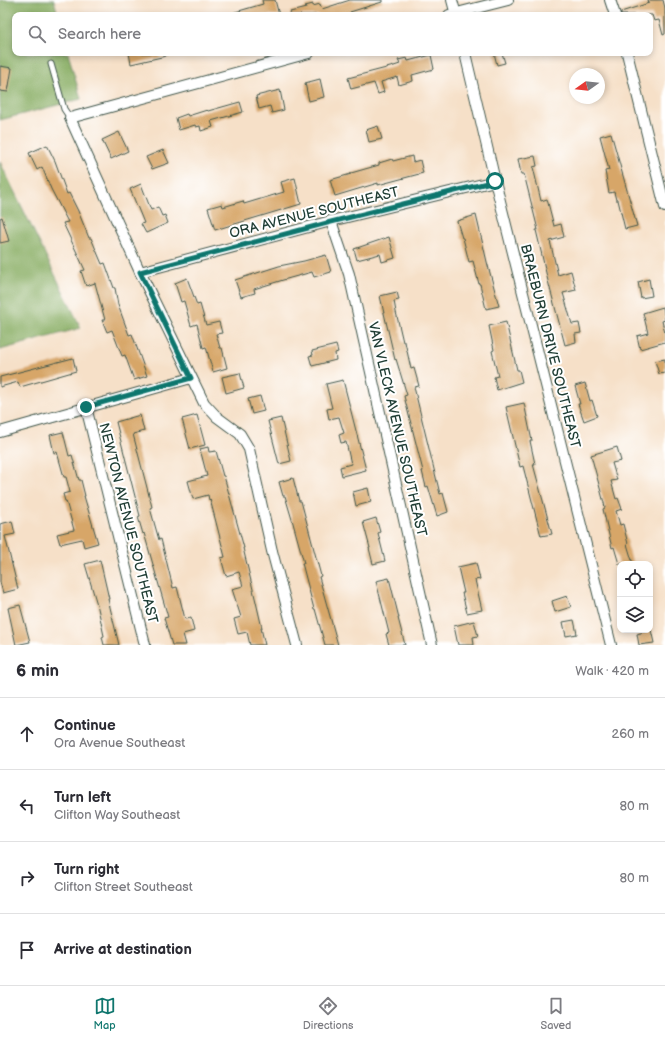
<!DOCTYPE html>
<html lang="en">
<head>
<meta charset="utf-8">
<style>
  :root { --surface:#fff; --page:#f2f2f3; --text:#2b2b33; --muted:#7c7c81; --line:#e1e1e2; --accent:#0f766e }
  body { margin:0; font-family:"Balsamiq Sans",sans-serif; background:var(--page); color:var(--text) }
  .controls { position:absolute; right:12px; bottom:12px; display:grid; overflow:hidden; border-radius:8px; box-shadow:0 2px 6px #0003 }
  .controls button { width:36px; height:36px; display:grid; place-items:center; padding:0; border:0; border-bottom:1px solid var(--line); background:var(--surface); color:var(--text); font:20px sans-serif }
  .compass { position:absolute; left:569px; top:68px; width:36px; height:36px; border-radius:50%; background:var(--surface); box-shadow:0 2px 6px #0003; rotate:255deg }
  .stop { position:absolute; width:12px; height:12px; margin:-9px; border:3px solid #0f766e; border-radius:50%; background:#fff }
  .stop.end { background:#0f766e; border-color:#fff; box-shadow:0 1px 4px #0008 }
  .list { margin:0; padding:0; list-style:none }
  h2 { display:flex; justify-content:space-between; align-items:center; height:52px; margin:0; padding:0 16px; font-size:17px }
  h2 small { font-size:13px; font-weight:400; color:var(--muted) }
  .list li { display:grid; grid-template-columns:26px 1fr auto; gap:12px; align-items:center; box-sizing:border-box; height:72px; padding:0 16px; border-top:1px solid var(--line) }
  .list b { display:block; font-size:15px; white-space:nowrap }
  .list p { margin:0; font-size:13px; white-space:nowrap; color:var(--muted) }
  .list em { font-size:13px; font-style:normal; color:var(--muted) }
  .icon { flex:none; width:22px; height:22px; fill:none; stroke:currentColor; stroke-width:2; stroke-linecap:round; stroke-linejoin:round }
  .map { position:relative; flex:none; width:665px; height:645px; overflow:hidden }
  .search { position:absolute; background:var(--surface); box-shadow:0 2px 6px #0003; left:12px; right:12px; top:12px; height:44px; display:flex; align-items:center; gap:10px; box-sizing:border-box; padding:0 14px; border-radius:8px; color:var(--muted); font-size:15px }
  .sheet { height:340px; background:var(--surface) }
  nav { display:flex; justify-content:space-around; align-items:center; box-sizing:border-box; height:56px; border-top:1px solid var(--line); background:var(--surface); font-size:11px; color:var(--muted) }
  nav a { display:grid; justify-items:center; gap:2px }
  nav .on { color:var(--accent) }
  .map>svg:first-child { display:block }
</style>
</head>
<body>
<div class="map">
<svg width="665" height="645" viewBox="0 0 665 645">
  <rect width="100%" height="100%" fill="#fff"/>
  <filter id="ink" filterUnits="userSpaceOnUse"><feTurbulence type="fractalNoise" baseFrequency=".025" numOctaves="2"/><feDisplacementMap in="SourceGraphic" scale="8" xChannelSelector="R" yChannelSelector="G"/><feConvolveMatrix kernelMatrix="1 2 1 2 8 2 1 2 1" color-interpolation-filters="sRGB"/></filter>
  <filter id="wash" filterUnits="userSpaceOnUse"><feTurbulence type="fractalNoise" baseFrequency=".012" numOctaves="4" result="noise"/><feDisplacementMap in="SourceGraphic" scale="16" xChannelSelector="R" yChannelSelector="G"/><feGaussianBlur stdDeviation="0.9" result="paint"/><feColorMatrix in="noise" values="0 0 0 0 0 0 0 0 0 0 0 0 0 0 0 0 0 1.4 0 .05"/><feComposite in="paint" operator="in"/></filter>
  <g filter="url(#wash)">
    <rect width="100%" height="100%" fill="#f6e0c8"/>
    <g fill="#86ac61" stroke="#52744a">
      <polygon points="0,0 54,0 58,15 15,15 15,53 68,53 81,99 0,120"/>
      <polygon points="0,162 81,328 0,350"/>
    </g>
    <g id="blocks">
      <g fill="#d7a668">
        <polygon points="262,0 275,0 279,15 232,15 232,13 263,4"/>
        <polygon points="350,0 382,0 382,2 350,12 351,15 291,15 290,12 306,8 305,6 313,4 313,6 320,4 322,9"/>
        <polygon points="648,0 663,0 665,8 665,34 663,35 659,20 654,21 652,15 621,15 621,12 649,3"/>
        <polygon points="129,53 165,53 166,56 131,64"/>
        <polygon points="494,53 502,53 505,63 497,65"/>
        <polygon points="431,55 434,69 412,75 413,81 399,85 397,77 381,82 384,92 378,94 374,83 351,89 348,78 394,66 400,64 398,60 407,58 408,61"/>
        <polygon points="0,66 12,68 8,92 0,91"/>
        <polygon points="320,79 324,97 309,101 305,83"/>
        <polygon points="280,90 284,110 272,113 270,106 259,109 256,96"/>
        <polygon points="240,102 243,112 211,121 213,127 201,131 200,126 196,127 195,125 179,130 176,118 187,114 188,116 207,110 208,111"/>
        <polygon points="378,126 382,139 369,142 366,130"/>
        <polygon points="119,132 128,151 111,159 102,140"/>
        <polygon points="611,133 637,226 625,229 618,200 616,200 614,192 609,193 605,171 609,170 600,136"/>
        <polygon points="47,145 55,161 67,194 69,193 78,211 89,238 91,238 102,264 105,263 114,288 115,288 118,305 129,335 132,334 147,376 134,380 125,355 122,356 112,330 107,332 102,320 105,320 95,283 86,286 81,271 85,270 63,223 68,222 51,189 42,167 37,170 29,153"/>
        <polygon points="163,150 169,163 152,169 146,157"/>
        <polygon points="412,156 413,162 420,160 423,173 378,185 378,183 335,196 330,180 351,174 351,173 379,165 379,163 392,159 393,161"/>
        <polygon points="535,156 537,166 533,167 541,201 547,199 554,226 561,224 564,237 550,241 558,275 571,271 576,290 563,293 572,324 579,323 581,333 575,334 576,342 565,345 547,277 536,230 538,230 524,174 521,174 518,159"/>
        <polygon points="295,178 301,204 215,230 208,208 222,204 223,207 243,201 244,204 284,192 281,182"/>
        <polygon points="141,184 151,210 158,207 162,216 165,215 168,223 146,233 141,224 144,223 130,189"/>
        <polygon points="476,215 487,262 499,306 486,309 480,284 479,284 473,261 469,262 463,238 462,238 457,221"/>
        <polygon points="2,217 9,241 0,243 0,218"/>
        <polygon points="389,237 395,258 382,262 380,254 357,260 354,249"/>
        <polygon points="326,255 331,272 314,277 312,272 283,280 254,289 255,293 241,297 235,280 279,266 304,261"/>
        <polygon points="187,278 197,305 200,304 206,325 219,322 222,333 216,334 220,348 222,348 227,368 213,372 206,347 203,348 197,324 191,326 184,301 181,302 175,283"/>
        <polygon points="649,279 652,296 641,298 638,282"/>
        <polygon points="397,292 399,300 394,301 396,312 403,342 405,342 411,369 414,368 419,386 414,387 440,494 443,493 448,512 437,516 428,486 426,487 422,471 423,471 404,396 407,395 396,359 395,360 380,296"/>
        <polygon points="663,307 665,320 662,321 665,333 665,342 640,349 637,336 648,333 643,313"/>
        <polygon points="506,322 517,370 519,370 522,382 497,390 494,377 498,376 492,351 494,350 489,326"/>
        <polygon points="336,345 338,352 335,353 336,360 312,366 309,356 313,355 312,351"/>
        <polygon points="73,358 76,371 20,387 18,382 0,387 0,377"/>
        <polygon points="665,359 665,373 659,374 655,361"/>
        <polygon points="240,373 244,388 226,393 222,377"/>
        <polygon points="343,380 366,470 342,476 340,467 351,464 346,442 341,443 339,435 344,433 339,417 329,419 327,409 332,408 326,384"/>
        <polygon points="585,383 590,401 592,400 597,416 584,421 578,404 580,404 575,386"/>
        <polygon points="260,396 264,411 252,414 248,399"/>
        <polygon points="524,403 532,441 530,441 535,464 533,464 552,534 541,536 523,466 520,467 506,407"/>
        <polygon points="140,415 144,431 133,434 152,507 150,508 159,540 161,539 173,588 177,587 185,619 191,618 194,631 183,634 186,645 172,645 164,618 168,617 144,533 143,534 138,517 140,516 116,422"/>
        <polygon points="197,415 205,445 190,449 182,419"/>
        <polygon points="281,418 291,461 279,464 268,421"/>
        <polygon points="63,432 69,456 72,455 79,480 81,480 85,496 84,496 98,543 84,547 82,539 60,544 57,534 74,530 66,501 65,501 63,494 70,492 66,477 64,477 57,452 54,453 50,435"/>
        <polygon points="208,447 209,452 216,451 223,476 224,476 244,548 243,548 256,602 262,628 261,628 265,645 250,645 247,632 238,634 234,619 241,617 232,589 243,586 239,572 226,576 221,558 225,557 210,499 209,500 208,495 193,499 188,481 207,476 200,449"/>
        <polygon points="617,447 621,461 612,463 617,480 611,481 616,499 618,498 622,509 616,511 620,525 623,524 628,544 627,544 633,564 619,564 614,547 612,548 603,509 605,508 604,503 591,455"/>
        <polygon points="293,478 299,501 301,501 321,576 319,577 338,645 325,645 315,609 314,609 302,563 304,563 293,523 285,496 283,496 279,482"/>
        <polygon points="368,488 371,502 356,506 353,492"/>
        <polygon points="376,518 380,532 378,533 385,561 373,564 369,548 370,548 363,522"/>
        <polygon points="12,521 15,534 5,536 18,589 3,593 0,582 0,524"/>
        <polygon points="100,560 109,599 108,599 119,645 104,645 102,637 104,636 98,608 85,564"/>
        <polygon points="476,563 480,579 475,580 482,610 467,613 462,593 464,593 458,567"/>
        <polygon points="389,578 399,618 398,618 405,645 389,645 386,634 389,633 376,581"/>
        <polygon points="567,596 571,607 555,612 552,601"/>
        <polygon points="20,605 30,642 16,645 8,608"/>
        <polygon points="574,620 577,634 566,636 563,622"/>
        <polygon points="474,621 478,636 473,637 474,645 458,645 454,626"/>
        <polygon points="651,630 654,643 639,645 637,634"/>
      </g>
    </g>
  </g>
  <g filter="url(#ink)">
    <use href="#blocks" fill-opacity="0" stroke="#3f554a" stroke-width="1"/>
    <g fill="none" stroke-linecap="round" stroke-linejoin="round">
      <g stroke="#3f554a" stroke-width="7">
        <polyline id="lane" points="51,64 64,109 70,118"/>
      </g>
      <g stroke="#3f554a" stroke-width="12">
        <g id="street">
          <polyline points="452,0 456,15"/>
          <polyline points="610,0 615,15"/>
          <polyline points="449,15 508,0"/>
          <polyline points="465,53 495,181 611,645"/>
          <polyline points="627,53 665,207"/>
          <polyline points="331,221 349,274 432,645"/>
          <polyline points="140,272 331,221 495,181"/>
          <polyline points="86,407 145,645"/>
          <polyline points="0,432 191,378"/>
          <polyline points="297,645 272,551 249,449 240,434 217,417 204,403 140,272 70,118 309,53"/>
        </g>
      </g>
      <use href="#lane" stroke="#fff" stroke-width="5"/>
      <use href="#street" stroke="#fff" stroke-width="10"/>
    </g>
  </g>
  <g fill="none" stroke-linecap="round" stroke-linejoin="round" filter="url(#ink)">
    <polyline stroke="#0f766e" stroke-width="5" points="86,407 191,378 140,272 331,222 495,181"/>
  </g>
  <g text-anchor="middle" stroke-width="4" stroke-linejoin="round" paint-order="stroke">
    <g font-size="14" fill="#1f3d34" stroke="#fff">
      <text transform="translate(314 212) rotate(-14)" y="5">ORA AVENUE SOUTHEAST</text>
      <text transform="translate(551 346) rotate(76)" y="5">BRAEBURN DRIVE SOUTHEAST</text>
      <text transform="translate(398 429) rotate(77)" y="5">VAN VLECK AVENUE SOUTHEAST</text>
      <text transform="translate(129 523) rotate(76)" y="5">NEWTON AVENUE SOUTHEAST</text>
    </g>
  </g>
</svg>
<div class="controls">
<button><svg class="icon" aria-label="locate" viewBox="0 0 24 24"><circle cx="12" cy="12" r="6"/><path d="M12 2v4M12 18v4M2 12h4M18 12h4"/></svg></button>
<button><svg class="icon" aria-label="layers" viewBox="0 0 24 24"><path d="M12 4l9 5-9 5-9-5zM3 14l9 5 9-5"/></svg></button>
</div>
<svg class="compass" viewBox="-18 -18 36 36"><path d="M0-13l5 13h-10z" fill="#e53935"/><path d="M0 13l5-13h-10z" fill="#7c7c81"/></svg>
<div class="stop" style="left:495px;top:181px"></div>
<div class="stop end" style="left:86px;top:407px"></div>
<div class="search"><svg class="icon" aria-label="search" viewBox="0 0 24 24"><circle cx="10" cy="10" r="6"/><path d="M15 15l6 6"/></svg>Search here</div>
</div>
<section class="sheet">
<h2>6 min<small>Walk · 420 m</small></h2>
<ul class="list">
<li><svg class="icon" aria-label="ahead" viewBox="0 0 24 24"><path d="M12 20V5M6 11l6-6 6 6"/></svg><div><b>Continue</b><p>Ora Avenue Southeast</p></div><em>260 m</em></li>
<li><svg class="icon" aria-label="left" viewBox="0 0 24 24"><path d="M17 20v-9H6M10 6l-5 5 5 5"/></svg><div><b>Turn left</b><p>Clifton Way Southeast</p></div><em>80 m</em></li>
<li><svg class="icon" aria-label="right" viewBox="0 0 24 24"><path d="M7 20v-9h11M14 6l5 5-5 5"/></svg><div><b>Turn right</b><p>Clifton Street Southeast</p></div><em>80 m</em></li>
<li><svg class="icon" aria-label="arrive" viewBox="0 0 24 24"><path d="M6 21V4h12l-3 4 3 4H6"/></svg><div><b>Arrive at destination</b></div></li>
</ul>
</section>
<nav>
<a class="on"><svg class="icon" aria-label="map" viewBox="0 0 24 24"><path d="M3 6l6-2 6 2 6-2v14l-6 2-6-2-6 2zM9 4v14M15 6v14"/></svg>Map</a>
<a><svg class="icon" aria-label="directions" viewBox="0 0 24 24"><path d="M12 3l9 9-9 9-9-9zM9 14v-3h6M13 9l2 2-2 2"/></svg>Directions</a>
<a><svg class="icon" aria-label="saved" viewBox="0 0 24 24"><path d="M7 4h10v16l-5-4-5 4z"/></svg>Saved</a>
</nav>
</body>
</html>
